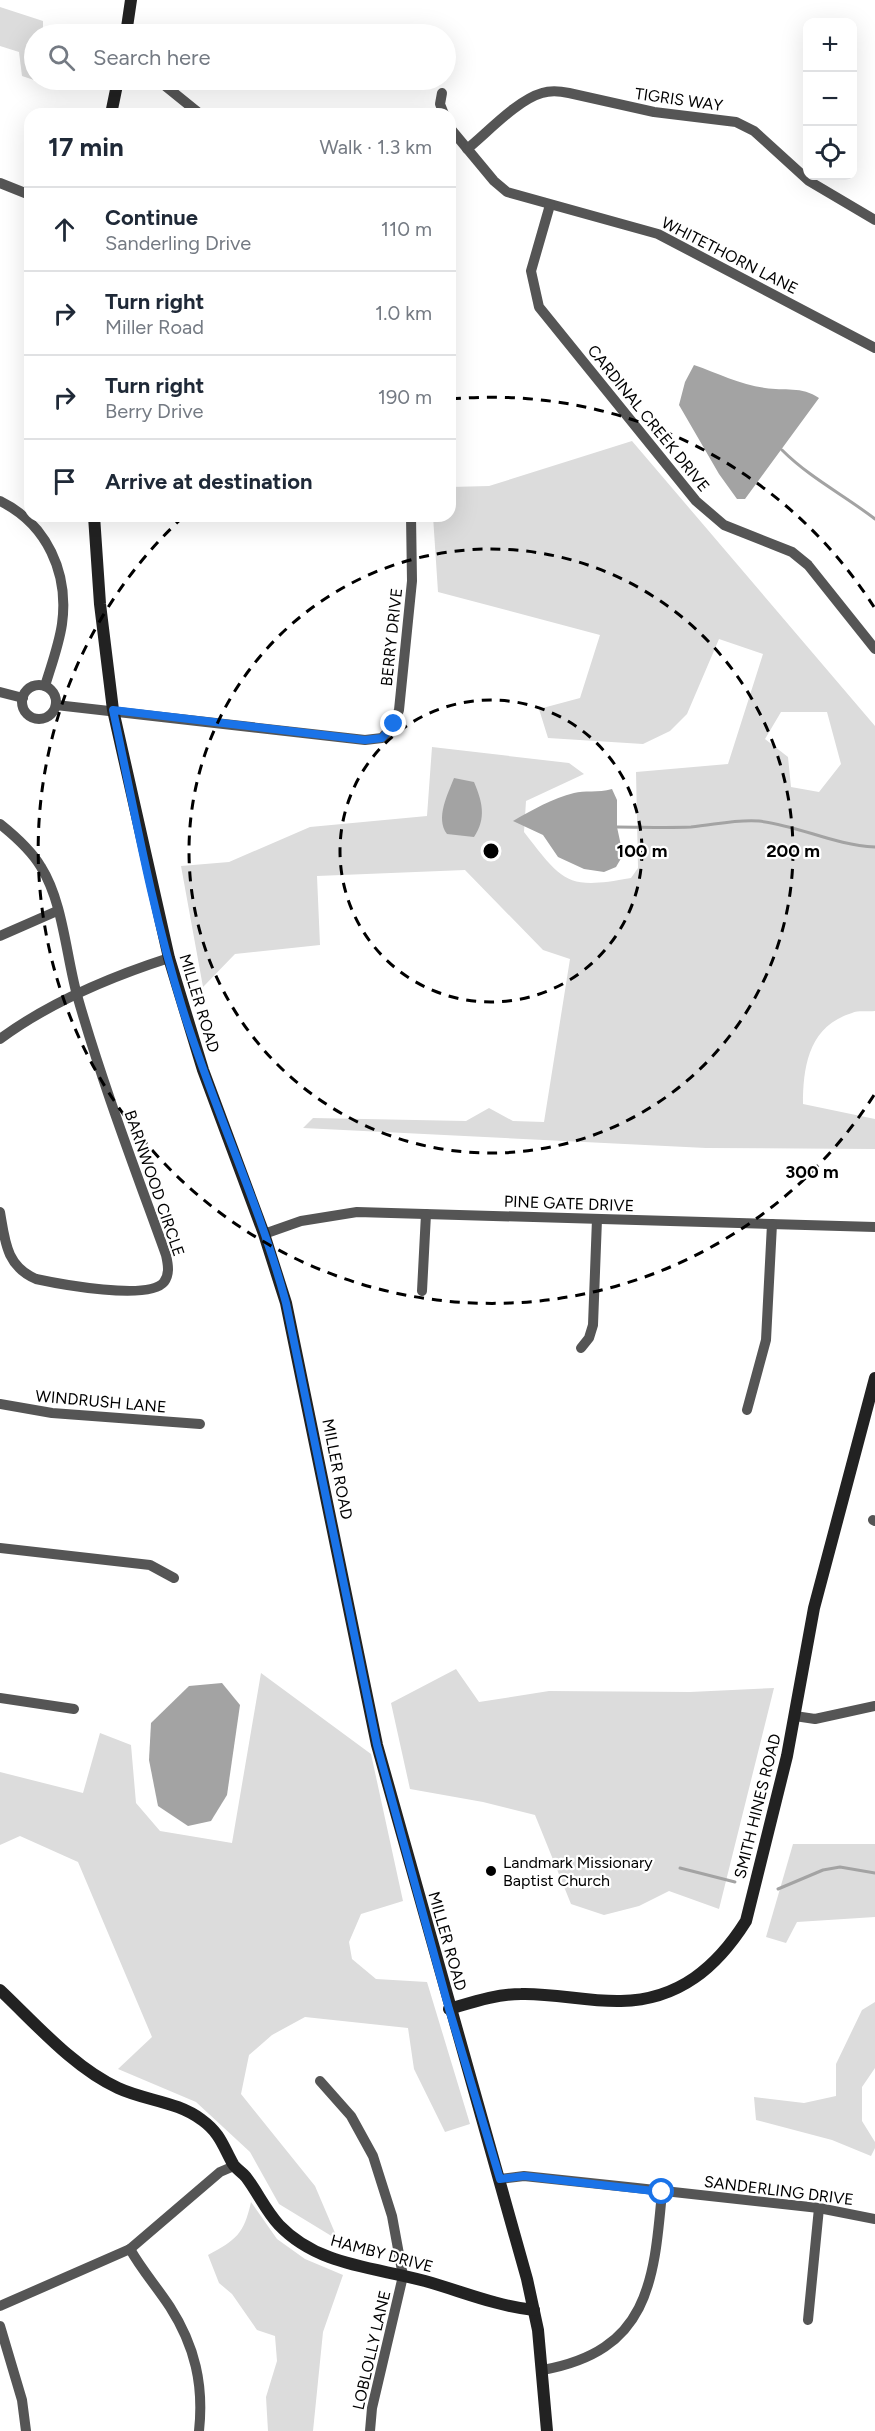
<!DOCTYPE html>
<html lang="en">
<head>
<meta charset="utf-8">
<style>
  :root { --surface:#fff; --page:#f6f6f7; --text:#1f2937; --muted:#747a83; --line:#e0e1e3 }
  body { margin:0; font-family:Figtree,sans-serif; background:var(--page); color:var(--text) }
  .controls { position:absolute; right:18px; top:18px; display:grid; overflow:hidden; border-radius:12px; box-shadow:0 6px 24px #0002 }
  .controls button { width:54px; height:54px; display:grid; place-items:center; padding:0; border:0; border-bottom:2px solid var(--line); background:var(--surface); color:var(--text); font:30px sans-serif }
  .stop { position:absolute; width:18px; height:18px; margin:-14px; border:4px solid #1a73e8; border-radius:50%; background:#fff }
  .stop.end { background:#1a73e8; border-color:#fff; box-shadow:0 2px 6px #0008 }
  .list { margin:0; padding:0; list-style:none }
  h2 { display:flex; justify-content:space-between; align-items:center; height:78px; margin:0; padding:0 24px; font-size:26px }
  h2 small { font-size:20px; font-weight:400; color:var(--muted) }
  .list li { display:grid; grid-template-columns:39px 1fr auto; gap:18px; align-items:center; box-sizing:border-box; height:84px; padding:0 24px; border-top:2px solid var(--line) }
  .list b { display:block; font-size:22px; white-space:nowrap }
  .list p { margin:0; font-size:20px; white-space:nowrap; color:var(--muted) }
  .list em { font-size:20px; font-style:normal; color:var(--muted) }
  .icon { flex:none; width:33px; height:33px; fill:none; stroke:currentColor; stroke-width:2; stroke-linecap:round; stroke-linejoin:round }
  .map { position:relative; flex:none; width:875px; height:2431px; overflow:hidden }
  .search { position:absolute; background:var(--surface); box-shadow:0 6px 24px #0002; left:24px; top:24px; width:432px; height:66px; display:flex; align-items:center; gap:15px; box-sizing:border-box; padding:0 21px; border-radius:33px; color:var(--muted); font-size:22px }
  .panel { position:absolute; background:var(--surface); box-shadow:0 6px 24px #0002; left:24px; top:108px; width:432px; height:414px; border-radius:18px }
  .map>svg:first-child { display:block }
</style>
</head>
<body>
<div class="map">
<svg width="875" height="2431" viewBox="0 0 875 2431">
  <rect width="100%" height="100%" fill="#fff"/>
  <g fill="#dcdcdc" fill-rule="evenodd">
    <polygon points="0,7 43,21 43,34 34,34 34,80 46,80 46,84 22,76 19,52 0,46"/>
    <path d="M632,441L875,726V1011C868,1012 858,1010 852,1013C809,1026 803,1066 803,1104L875,1119V1149L706,1148L303,1128L313,1118L466,1121L489,1108L513,1121L544,1122L570,959L543,950L465,870L317,876L320,945L235,954L203,987L181,866L229,862L310,827L427,816L432,747L569,763L584,774L526,801L524,832C563,882 566,890 631,878L638,868L636,772L728,764L763,654L719,639L687,714L670,731L643,744L548,738L539,709L580,698L600,635L438,592L433,516H450V487L489,486ZM781,712H827L841,764L819,792L791,787L788,757L765,739Z"/>
    <polygon points="456,1669 479,1702 549,1691 690,1692 774,1688 719,1909 669,1891 639,1906 604,1915 571,1904 535,1815 483,1802 410,1789 391,1703"/>
    <polygon points="261,1673 371,1754 403,1901 361,1914 349,1942 352,1959 376,1979 427,1982 470,2124 445,2132 414,2069 408,2028 305,2017 272,2035 249,2055 241,2094 315,2186 338,2240 279,2204 250,2152 196,2102 118,2069 152,2037 78,1862 20,1836 0,1845 0,1772 83,1793 100,1733 131,1745 136,1803 160,1831 232,1843"/>
    <polygon points="793,1844 875,1844 875,1917 797,1922 786,1943 766,1937"/>
    <polygon points="875,2002 875,2068 862,2087 862,2121 875,2142 875,2148 871,2156 832,2140 756,2120 754,2097 804,2103 836,2096 836,2064 862,2010"/>
    <path d="M251,2202L277,2239L305,2259L343,2275L323,2332L313,2431H268L266,2397L277,2361L275,2336L257,2330L232,2294L219,2283L208,2255C236,2240 244,2234 251,2202Z"/>
  </g>
  <g fill="#a3a3a3">
    <path d="M694,365C717,373 741,385 765,388C784,391 802,386 819,398L745,499H737L719,474L679,405L685,382Z"/>
    <path d="M454,778L474,782C482,801 487,818 474,837L447,834C435,818 448,794 454,778Z"/>
    <path d="M612,789L617,800V827L623,855L616,867L604,872L584,869L558,857L543,835L513,821C532,810 553,798 574,793C584,790 598,793 612,789Z"/>
    <polygon points="222,1683 240,1705 227,1795 211,1821 188,1826 158,1806 149,1760 151,1723 189,1686"/>
  </g>
  <g fill="none" stroke-linecap="round" stroke-linejoin="round">
    <g stroke="#a3a3a3" stroke-width="3">
      <path d="M782,450C810,478 844,495 875,519"/>
      <path d="M617,827C642,827 666,828 691,827C714,825 736,819 759,821C801,826 833,845 875,847"/>
      <polyline points="680,1868 735,1882"/>
      <polyline points="778,1889 823,1870 840,1867 875,1873"/>
    </g>
    <g stroke="#555" stroke-width="10">
      <polyline points="158,80 200,114"/>
      <polyline points="442,93 440,104 444,114"/>
      <polyline points="450,128 494,181 507,192 658,234 875,348"/>
      <path d="M467,149C487,133 517,100 542,93C551,90 560,91 569,93L654,112L736,122L754,131L809,181L875,220"/>
      <polyline points="0,183 30,195"/>
      <polyline points="550,205 531,271 539,307 696,501 724,525 792,552 808,565 875,649"/>
      <path d="M0,501C47,524 69,573 62,624C59,645 51,666 45,686"/>
      <circle cx="39" cy="702" r="17"/>
      <polyline points="0,692 23,698"/>
      <polyline points="56,705 365,740 382,738 394,724 399,710 412,581 411,516"/>
      <path d="M0,824C15,836 31,850 41,867C63,902 66,955 77,995C102,1083 135,1169 166,1255C168,1264 170,1274 164,1282C149,1301 59,1284 36,1279C6,1266 5,1241 0,1212"/>
      <polyline points="0,936 57,911"/>
      <path d="M0,1039C50,1002 110,977 169,958"/>
      <polyline points="264,1234 301,1221 357,1212 875,1227"/>
      <polyline points="422,1291 426,1214"/>
      <polyline points="581,1348 589,1338 593,1325 597,1219"/>
      <polyline points="0,1404 52,1413 200,1424"/>
      <polyline points="747,1410 766,1340 772,1224"/>
      <polyline points="873,1520 875,1521"/>
      <polyline points="0,1548 150,1565 174,1578"/>
      <polyline points="0,1698 74,1709"/>
      <polyline points="795,1716 815,1719 875,1706"/>
      <polyline points="320,2081 351,2116 373,2156 392,2216 403,2276 372,2408 370,2431"/>
      <polyline points="500,2179 524,2176 637,2188 819,2208 875,2219"/>
      <path d="M130,2249C141,2269 157,2287 170,2307C195,2346 204,2385 199,2431"/>
      <polyline points="0,2306 130,2249 220,2172 234,2166"/>
      <polyline points="808,2320 819,2208"/>
      <polyline points="0,2326 22,2400 26,2431"/>
      <path d="M543,2370C648,2351 654,2283 662,2192"/>
    </g>
    <g stroke="#222" stroke-width="12">
      <polyline points="126,34 131,0"/>
      <polyline points="111,114 118,80"/>
      <polyline points="94,516 100,604 113,710 169,958 203,1070 264,1234 286,1303 377,1745 527,2279 538,2330 547,2431"/>
      <path d="M0,1990C35,2023 74,2068 118,2088C146,2101 177,2101 202,2120C220,2133 223,2146 233,2164C236,2169 242,2172 246,2177C258,2193 266,2211 279,2225C318,2266 374,2267 425,2281C461,2291 496,2306 534,2310"/>
      <path d="M449,2009C473,2002 496,1994 521,1994C554,1993 588,2002 621,2001C679,2000 717,1967 746,1921L787,1756L814,1608L875,1378"/>
    </g>
  </g>
  <g fill="none" stroke-linecap="round" stroke-linejoin="round">
    <path stroke="#1a73e8" stroke-width="8" d="M394,724L382,738L365,740L113,710C134,809 152,910 182,1007C213,1107 259,1202 286,1303L377,1745L449,2009L500,2179L524,2176L662,2192"/>
  </g>
  <g fill="none" stroke="#000" stroke-width="3" stroke-dasharray="10 8">
    <circle cx="491" cy="851" r="151"/>
    <circle cx="491" cy="851" r="302"/>
    <path d="M874 1095A454 454 0 1 1 184 516M451 399A454 454 0 0 1 874 607"/>
  </g>
  <circle fill="#000" stroke="#fff" stroke-width="2" cx="491" cy="1871" r="6"/>
  <g text-anchor="middle" stroke-width="4.5" stroke-linejoin="round" paint-order="stroke">
    <g font-size="16" fill="#000" stroke="#fff">
      <text transform="translate(679 99) rotate(8)" y="6">TIGRIS WAY</text>
      <text transform="translate(730 255) rotate(27)" y="6">WHITETHORN LANE</text>
      <text transform="translate(649 418) rotate(51)" y="6">CARDINAL CREEK DRIVE</text>
      <text transform="translate(391 637) rotate(-84)" y="6">BERRY DRIVE</text>
      <text transform="translate(200 1003) rotate(73)" y="6">MILLER ROAD</text>
      <text transform="translate(155 1183) rotate(71)" y="6">BARNWOOD CIRCLE</text>
      <text transform="translate(569 1203) rotate(2)" y="6">PINE GATE DRIVE</text>
      <text transform="translate(101 1401) rotate(5)" y="6">WINDRUSH LANE</text>
      <text transform="translate(338 1469) rotate(79)" y="6">MILLER ROAD</text>
      <text transform="translate(757 1806) rotate(-76)" y="6">SMITH HINES ROAD</text>
      <text transform="translate(448 1941) rotate(74)" y="6">MILLER ROAD</text>
      <text transform="translate(779 2190) rotate(7)" y="6">SANDERLING DRIVE</text>
      <text transform="translate(382 2253) rotate(15)" y="6">HAMBY DRIVE</text>
      <text transform="translate(371 2350) rotate(-77)" y="6">LOBLOLLY LANE</text>
    </g>
    <g font-size="16" fill="#000" stroke="#fff" text-anchor="start">
      <text x="503" y="1868">Landmark Missionary<tspan x="503" dy="18">Baptist Church</tspan></text>
    </g>
  </g>
  <circle cx="491" cy="851" r="9" fill="#000" stroke="#fff" stroke-width="3"/>
  <g font-size="18" text-anchor="middle" font-weight="bold" fill="#000" stroke="#fff" stroke-width="4.5" stroke-linejoin="round" paint-order="stroke">
    <text x="642" y="857">100 m</text>
    <text x="793" y="857">200 m</text>
    <text x="812" y="1178">300 m</text>
  </g>
</svg>
<div class="controls">
<button>+</button>
<button>−</button>
<button><svg class="icon" aria-label="locate" viewBox="0 0 24 24"><circle cx="12" cy="12" r="6"/><path d="M12 2v4M12 18v4M2 12h4M18 12h4"/></svg></button>
</div>
<div class="stop" style="left:662px;top:2192px"></div>
<div class="stop end" style="left:394px;top:724px"></div>
<div class="search"><svg class="icon" aria-label="search" viewBox="0 0 24 24"><circle cx="10" cy="10" r="6"/><path d="M15 15l6 6"/></svg>Search here</div>
<section class="panel">
<h2>17 min<small>Walk · 1.3 km</small></h2>
<ul class="list">
<li><svg class="icon" aria-label="ahead" viewBox="0 0 24 24"><path d="M12 20V5M6 11l6-6 6 6"/></svg><div><b>Continue</b><p>Sanderling Drive</p></div><em>110 m</em></li>
<li><svg class="icon" aria-label="right" viewBox="0 0 24 24"><path d="M7 20v-9h11M14 6l5 5-5 5"/></svg><div><b>Turn right</b><p>Miller Road</p></div><em>1.0 km</em></li>
<li><svg class="icon" aria-label="right" viewBox="0 0 24 24"><path d="M7 20v-9h11M14 6l5 5-5 5"/></svg><div><b>Turn right</b><p>Berry Drive</p></div><em>190 m</em></li>
<li><svg class="icon" aria-label="arrive" viewBox="0 0 24 24"><path d="M6 21V4h12l-3 4 3 4H6"/></svg><div><b>Arrive at destination</b></div></li>
</ul>
</section>
</div>
</body>
</html>
